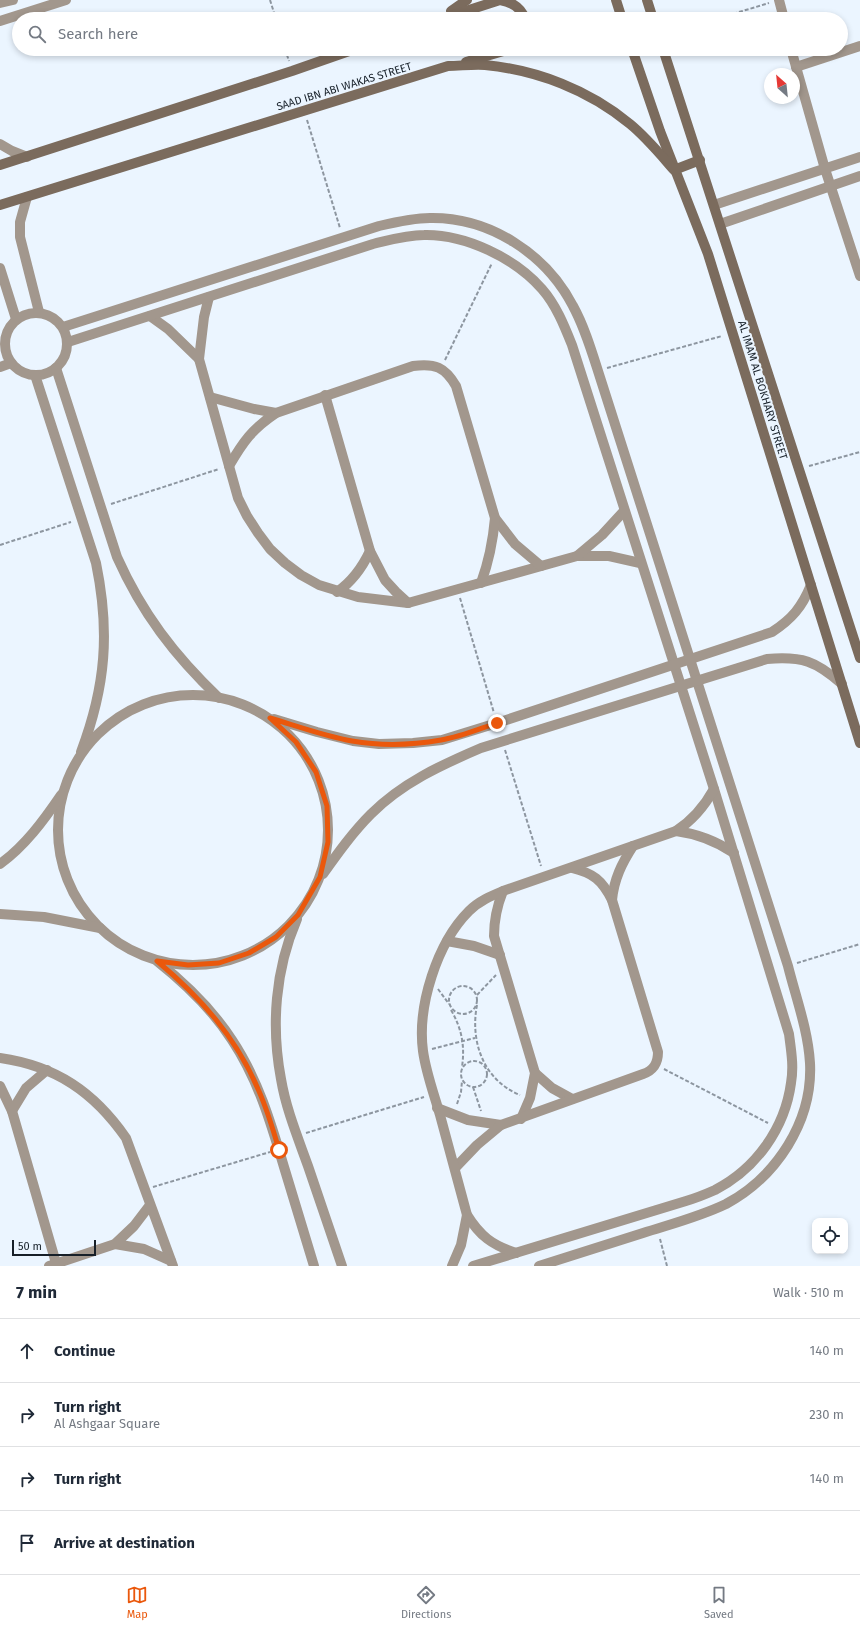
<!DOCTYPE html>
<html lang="en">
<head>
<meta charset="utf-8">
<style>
  :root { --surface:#fff; --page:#f6f6f7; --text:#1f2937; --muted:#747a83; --line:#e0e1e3; --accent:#ea580c }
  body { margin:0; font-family:"Fira Sans",sans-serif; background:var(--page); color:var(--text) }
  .controls { position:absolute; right:12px; bottom:12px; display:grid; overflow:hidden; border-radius:8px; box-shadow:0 2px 6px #0003 }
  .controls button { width:36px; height:36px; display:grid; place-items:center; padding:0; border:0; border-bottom:1px solid var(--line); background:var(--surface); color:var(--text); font:20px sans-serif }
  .compass { position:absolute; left:764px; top:68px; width:36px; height:36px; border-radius:50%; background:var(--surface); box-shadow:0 2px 6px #0003; rotate:333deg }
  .scale { position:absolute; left:12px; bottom:10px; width:84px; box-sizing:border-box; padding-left:4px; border:2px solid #161f28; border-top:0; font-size:11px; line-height:14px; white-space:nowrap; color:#161f28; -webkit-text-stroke:3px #ebf5ff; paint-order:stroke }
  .stop { position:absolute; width:12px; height:12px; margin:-9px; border:3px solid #ea580c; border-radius:50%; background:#fff }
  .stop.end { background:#ea580c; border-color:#fff; box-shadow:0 1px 4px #0008 }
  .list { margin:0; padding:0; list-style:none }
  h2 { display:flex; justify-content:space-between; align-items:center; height:52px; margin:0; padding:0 16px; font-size:17px }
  h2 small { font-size:13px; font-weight:400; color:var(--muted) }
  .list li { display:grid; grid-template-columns:26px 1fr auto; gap:12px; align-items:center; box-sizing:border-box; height:64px; padding:0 16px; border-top:1px solid var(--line) }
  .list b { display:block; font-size:15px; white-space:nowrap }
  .list p { margin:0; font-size:13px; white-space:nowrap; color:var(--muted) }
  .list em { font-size:13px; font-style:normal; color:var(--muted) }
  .icon { flex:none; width:22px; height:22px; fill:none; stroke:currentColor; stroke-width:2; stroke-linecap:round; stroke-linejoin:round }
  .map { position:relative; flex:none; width:860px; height:1266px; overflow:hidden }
  .search { position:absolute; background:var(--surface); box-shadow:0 2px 6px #0003; left:12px; right:12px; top:12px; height:44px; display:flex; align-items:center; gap:10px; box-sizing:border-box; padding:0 14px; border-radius:22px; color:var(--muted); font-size:15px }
  .sheet { height:308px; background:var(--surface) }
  nav { display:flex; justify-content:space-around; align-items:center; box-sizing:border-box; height:56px; border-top:1px solid var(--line); background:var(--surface); font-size:11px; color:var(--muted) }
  nav a { display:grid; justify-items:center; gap:2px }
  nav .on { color:var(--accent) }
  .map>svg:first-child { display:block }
</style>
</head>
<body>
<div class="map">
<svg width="860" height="1266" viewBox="0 0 860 1266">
  <rect width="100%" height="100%" fill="#ebf5ff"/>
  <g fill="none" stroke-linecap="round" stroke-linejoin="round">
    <g stroke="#8d96a0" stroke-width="2" stroke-dasharray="4 2" stroke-linecap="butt">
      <polyline points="270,0 276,19"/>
      <polyline points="716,19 769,3"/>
      <polyline points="285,49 289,61"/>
      <polyline points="307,120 340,228"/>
      <polyline points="445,360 492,263"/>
      <polyline points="607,368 722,336"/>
      <polyline points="809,466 860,452"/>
      <polyline points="111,504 219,469"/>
      <polyline points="0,545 71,522"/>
      <polyline points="460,598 494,713"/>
      <polyline points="505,750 541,866"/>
      <polyline points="797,963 860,944"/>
      <circle cx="463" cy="1000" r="14"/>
      <polyline points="438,989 449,1004"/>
      <polyline points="477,995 496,975"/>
      <path d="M477,1005C470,1041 483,1080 520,1095"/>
      <path d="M451,1010C462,1029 465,1046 462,1067"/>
      <polyline points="432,1049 475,1038"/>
      <circle cx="474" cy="1074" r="13"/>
      <polyline points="664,1069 768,1123"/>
      <polyline points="473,1087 481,1111"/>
      <polyline points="457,1104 461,1092 462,1081"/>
      <polyline points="306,1133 424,1097"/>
      <polyline points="153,1187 270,1152"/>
      <polyline points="660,1239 667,1266"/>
    </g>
    <g stroke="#a2978d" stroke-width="10">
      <polyline points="779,0 784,19"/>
      <polyline points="0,3 13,0"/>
      <polyline points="0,21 66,0"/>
      <polyline points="791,49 825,169 860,276"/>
      <polyline points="796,67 860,46"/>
      <polyline points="0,144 12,151 27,157"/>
      <polyline points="27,197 20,222 20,237 39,312"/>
      <polyline points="714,205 860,157"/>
      <polyline points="720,224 860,176"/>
      <polyline points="0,268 16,319"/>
      <polyline points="209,297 204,317 199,359 238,498 247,516 258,533 270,549 285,563 301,575 319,585 358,597 408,603 577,556 609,556 640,563"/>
      <circle cx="36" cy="344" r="31"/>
      <polyline points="150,316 168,329 199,359"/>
      <path d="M63,327L379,226C396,222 413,218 430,218C490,217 546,254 573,306C584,326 591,349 598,371L788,966C796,998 808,1030 810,1063C813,1122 776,1177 726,1204C699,1217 671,1224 643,1233C608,1244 574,1255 539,1266"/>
      <path d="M68,342L373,244C390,240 406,235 424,235C465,234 515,258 542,289C556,305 564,325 572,345L714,789L789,1034C791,1050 794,1066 791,1083C785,1128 756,1169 715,1190C706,1194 696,1198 686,1201L473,1266"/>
      <polyline points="0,367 11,363"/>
      <path d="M56,368L117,557C142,613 174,655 219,698"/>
      <path d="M35,375L96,563C110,631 106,686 81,752"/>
      <polyline points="325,395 370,551 385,580 396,592 408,603"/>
      <polyline points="210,397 254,409 276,413"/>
      <path d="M229,466C243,442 252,429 276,413L413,366C435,363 445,367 456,386L495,518L515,544L541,566"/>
      <polyline points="577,556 602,535 624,511"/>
      <path d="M481,583C489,561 493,541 495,518"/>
      <path d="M337,592C353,581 362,568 370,551"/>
      <circle cx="193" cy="830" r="135"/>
      <path d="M274,719L317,732L353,741L379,744L413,743L442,740L497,723L772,632C792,619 802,607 811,585"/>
      <path d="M676,831C699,834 716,841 734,853"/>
      <path d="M0,864C25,846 44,820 61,795"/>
      <path d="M323,874C338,853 353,832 371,814C402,783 441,765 481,748L767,659C802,656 816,661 842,684"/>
      <path d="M503,891C497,906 494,920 494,936L535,1073L530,1098L521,1119"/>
      <path d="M612,900C614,879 622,863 633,846"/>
      <polyline points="0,914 44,917 100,928"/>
      <path d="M297,919C275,970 271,1026 281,1079C286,1109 298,1138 308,1166C319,1199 331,1233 342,1266"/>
      <polyline points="447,941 474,946 500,955"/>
      <path d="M157,961C186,984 212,1009 232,1040C258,1079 271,1123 284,1167C294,1200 304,1233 314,1266"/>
      <path d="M0,1058C56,1066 94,1092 126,1138L173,1266"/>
      <polyline points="535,1073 552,1088 572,1099"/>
      <polyline points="0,1086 12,1111 56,1263"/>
      <polyline points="437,1108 468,1120 501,1125"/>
      <polyline points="12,1111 26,1088 47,1070"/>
      <path d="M455,1168L477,1145L501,1125L643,1074C654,1070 658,1063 658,1052L612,900C602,880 593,873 572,868"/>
      <polyline points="115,1244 144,1249 171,1261"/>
      <path d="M516,1253C492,1245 480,1236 467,1215C458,1182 449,1148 440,1115C434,1094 426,1073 423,1051C417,1006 437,943 469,911C479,901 491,896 503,891L676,831C693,820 704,807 714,789"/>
      <polyline points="49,1266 115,1244 134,1226 150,1205"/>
      <polyline points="452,1266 461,1245 467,1215"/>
    </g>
    <g stroke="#7b6b5d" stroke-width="10">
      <polyline points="616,0 622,19"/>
      <polyline points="647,0 653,19"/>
      <polyline points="451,11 467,0"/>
      <path d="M441,19L500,0C512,2 521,7 525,19"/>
      <polyline points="632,49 660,131 708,254 860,743"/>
      <polyline points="663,49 860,658"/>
      <polyline points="466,62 510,49"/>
      <polyline points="0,165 292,71 355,49"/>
      <path d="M0,205L448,66C460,66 473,64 485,65C537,70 589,90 630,124C646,137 660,154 674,170L700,160"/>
    </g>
  </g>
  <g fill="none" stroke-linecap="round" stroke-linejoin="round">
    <path stroke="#ea580c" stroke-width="5" d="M279,1150C273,1129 267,1109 258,1089C236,1037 200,997 157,961L188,965L219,963L249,953L276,937L298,915L320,877L328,842L327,806L316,772L296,742L270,718C297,726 324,736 352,741C381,746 413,745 441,740C460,737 479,729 497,723"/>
  </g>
  <g text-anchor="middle" stroke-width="4" stroke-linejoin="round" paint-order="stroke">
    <g font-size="11" fill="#161f28" stroke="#ebf5ff">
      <text transform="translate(344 86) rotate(-17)" y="4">SAAD IBN ABI WAKAS STREET</text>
      <text transform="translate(763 390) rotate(73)" y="4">AL IMAM AL BOKHARY STREET</text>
    </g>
  </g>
</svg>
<div class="controls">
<button><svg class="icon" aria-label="locate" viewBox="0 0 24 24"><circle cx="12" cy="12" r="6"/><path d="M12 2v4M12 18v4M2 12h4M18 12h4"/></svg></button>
</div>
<svg class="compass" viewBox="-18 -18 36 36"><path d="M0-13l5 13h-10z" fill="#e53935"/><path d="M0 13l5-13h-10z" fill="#747a83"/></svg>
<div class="scale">50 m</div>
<div class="stop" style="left:279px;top:1150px"></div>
<div class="stop end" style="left:497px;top:723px"></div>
<div class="search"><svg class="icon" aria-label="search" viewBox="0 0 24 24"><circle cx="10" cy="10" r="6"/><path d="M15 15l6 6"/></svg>Search here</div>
</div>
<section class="sheet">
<h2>7 min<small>Walk · 510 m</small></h2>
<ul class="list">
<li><svg class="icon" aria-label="ahead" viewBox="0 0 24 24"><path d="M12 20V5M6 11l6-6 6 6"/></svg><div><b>Continue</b></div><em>140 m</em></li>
<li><svg class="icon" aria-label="right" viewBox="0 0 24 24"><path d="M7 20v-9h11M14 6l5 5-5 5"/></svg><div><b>Turn right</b><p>Al Ashgaar Square</p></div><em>230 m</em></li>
<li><svg class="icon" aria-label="right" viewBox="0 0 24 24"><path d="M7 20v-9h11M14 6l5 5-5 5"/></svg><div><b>Turn right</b></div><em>140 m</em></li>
<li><svg class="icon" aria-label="arrive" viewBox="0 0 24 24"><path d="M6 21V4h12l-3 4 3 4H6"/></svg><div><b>Arrive at destination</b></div></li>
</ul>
</section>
<nav>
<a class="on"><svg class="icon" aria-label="map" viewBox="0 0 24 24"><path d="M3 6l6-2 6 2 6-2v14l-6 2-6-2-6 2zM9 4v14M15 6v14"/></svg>Map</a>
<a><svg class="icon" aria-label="directions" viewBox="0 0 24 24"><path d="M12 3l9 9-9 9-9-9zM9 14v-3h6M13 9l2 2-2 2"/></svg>Directions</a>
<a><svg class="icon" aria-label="saved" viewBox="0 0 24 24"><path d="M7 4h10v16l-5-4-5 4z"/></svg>Saved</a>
</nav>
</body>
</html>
